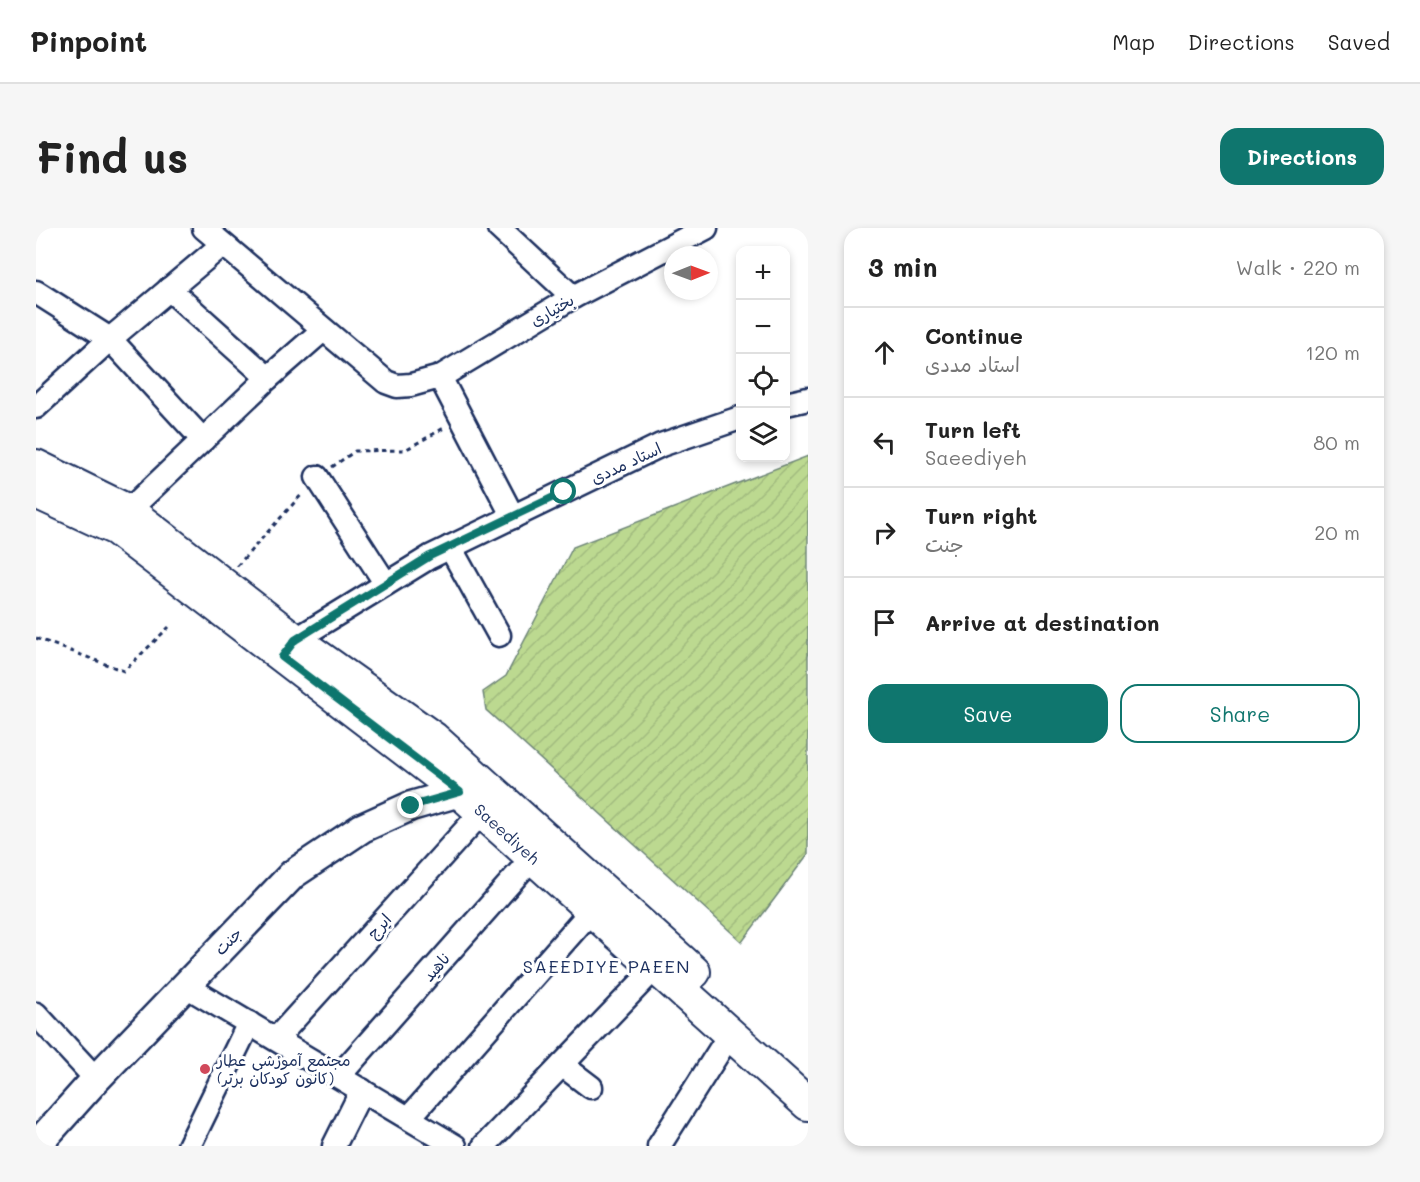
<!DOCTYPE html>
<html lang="en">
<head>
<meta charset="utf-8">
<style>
  :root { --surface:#fff; --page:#f6f6f6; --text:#222; --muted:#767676; --line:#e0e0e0; --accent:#0f766e }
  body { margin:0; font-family:Mali,"Playpen Sans Arabic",sans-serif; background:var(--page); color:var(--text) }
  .controls { position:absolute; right:18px; top:18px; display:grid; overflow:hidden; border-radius:12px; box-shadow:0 3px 9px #0003 }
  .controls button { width:54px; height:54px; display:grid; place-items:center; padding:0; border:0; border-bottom:2px solid var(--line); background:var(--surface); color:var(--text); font:30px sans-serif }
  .compass { position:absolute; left:628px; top:18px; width:54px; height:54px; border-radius:50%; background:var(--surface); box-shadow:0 3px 9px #0003; rotate:89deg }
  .stop { position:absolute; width:18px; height:18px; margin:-14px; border:4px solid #0f766e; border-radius:50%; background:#fff }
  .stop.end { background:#0f766e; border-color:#fff; box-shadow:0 2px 6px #0008 }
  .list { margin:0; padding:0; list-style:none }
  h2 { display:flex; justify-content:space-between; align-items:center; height:78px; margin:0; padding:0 24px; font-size:26px }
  h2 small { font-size:20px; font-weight:400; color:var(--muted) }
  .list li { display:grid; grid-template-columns:39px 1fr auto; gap:18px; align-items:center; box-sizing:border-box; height:90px; padding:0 24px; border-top:2px solid var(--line) }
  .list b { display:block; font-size:22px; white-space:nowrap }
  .list p { margin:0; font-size:20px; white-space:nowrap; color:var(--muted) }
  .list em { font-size:20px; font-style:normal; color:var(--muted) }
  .actions { display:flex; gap:12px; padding:18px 24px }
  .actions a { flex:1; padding:14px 0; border:2px solid var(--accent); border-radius:18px; text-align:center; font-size:21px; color:var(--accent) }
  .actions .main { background:var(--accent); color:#fff }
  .icon { flex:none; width:33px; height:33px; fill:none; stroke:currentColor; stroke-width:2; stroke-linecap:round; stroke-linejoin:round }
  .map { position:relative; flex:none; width:772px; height:918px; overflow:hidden; border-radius:18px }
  header { display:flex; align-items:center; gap:36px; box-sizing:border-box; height:84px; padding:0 30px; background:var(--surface); border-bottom:2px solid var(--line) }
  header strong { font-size:28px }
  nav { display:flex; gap:33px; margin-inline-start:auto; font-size:21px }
  .intro { display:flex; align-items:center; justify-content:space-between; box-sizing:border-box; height:144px; padding:0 36px }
  h1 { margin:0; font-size:42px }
  .button { padding:15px 27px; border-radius:18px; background:var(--accent); color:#fff; font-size:21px; font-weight:700 }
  main { display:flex; gap:36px; padding:0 36px }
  aside { flex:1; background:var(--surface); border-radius:18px; box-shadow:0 3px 9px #0003 }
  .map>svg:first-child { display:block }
</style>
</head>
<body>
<header>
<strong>Pinpoint</strong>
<nav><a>Map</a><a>Directions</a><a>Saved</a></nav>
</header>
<div class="intro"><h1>Find us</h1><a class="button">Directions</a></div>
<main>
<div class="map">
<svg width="772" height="918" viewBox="0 0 772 918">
  <defs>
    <pattern id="garden-furrows" width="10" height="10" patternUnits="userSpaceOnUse" patternTransform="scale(1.5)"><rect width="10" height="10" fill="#bcd990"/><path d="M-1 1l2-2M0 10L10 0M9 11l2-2" fill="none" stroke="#a1bb7f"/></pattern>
  </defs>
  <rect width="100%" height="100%" fill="#fff"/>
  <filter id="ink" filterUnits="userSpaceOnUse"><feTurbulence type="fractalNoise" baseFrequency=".0167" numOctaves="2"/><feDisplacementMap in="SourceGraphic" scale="12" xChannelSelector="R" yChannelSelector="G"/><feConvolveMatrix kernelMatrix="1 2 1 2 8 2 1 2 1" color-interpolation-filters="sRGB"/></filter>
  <g filter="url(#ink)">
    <polygon fill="url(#garden-furrows)" stroke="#6c8477" stroke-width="1.5" points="772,228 772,626 706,714 450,482 447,464 470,448 537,319"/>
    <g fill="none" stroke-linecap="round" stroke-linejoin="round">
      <g stroke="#1b2f5e" stroke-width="27">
        <g id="minor">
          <polyline points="168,0 350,154 361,158 375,157 404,149 537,69 670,0"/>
          <polyline points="463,0 537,69"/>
          <polyline points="133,61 232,150"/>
          <polyline points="0,64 74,111 167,212"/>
          <polyline points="404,149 477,289"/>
          <polyline points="750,176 772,171"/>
          <polyline points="0,179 74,111 186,17"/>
          <polyline points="281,249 350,356"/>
          <polyline points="92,283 232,150 287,102"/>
          <polyline points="414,319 463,407"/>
          <polyline points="259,412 394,329 625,217 704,190"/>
          <polyline points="150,758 419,918"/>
          <polyline points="0,786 60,851"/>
          <polyline points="240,811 446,584"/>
          <polyline points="526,837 555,859"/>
          <polyline points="303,848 497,629"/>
          <polyline points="373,890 556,682"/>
          <polyline points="153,918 213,795"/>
          <polyline points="298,918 326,862"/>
          <polyline points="448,918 619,740"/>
          <polyline points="623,918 694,806"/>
        </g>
      </g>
      <g stroke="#1b2f5e" stroke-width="33">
        <polyline id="tertiary" points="0,918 60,851 257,646 326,600 375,578 424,564"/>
      </g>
      <g stroke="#1b2f5e" stroke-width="36">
        <g id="secondary">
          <polyline points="0,238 92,283 259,412 397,510 658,744"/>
          <polyline points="0,264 80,301 424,564 772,876"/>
        </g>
      </g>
      <g stroke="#1b2f5e" stroke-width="3" stroke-dasharray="4.5 4.5" stroke-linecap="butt">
        <polyline points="296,239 319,223 369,222 408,200"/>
        <polyline points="201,338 267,265"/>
        <polyline points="0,410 88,443 133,399"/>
      </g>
      <use href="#minor" stroke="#fff" stroke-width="22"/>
      <use href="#tertiary" stroke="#fff" stroke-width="28"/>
      <use href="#secondary" stroke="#fff" stroke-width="32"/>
    </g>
  </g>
  <g fill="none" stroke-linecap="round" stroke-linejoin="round" filter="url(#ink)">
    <polyline stroke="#0f766e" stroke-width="8" points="375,578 424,564 246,429 259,412 394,328 528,264"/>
  </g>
  <circle fill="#d1495b" stroke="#fff" stroke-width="2" cx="169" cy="841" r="6"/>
  <g text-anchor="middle" stroke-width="6" stroke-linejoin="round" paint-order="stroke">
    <g font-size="16" fill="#1b2f5e" stroke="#fff">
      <text transform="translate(516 82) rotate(-30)" y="6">بختیاری</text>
      <text transform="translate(590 235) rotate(-25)" y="6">استاد مددی</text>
      <text transform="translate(471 606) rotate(42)" y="6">Saeediyeh</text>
      <text transform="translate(343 698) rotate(-48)" y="6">ایرج</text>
      <text transform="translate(192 713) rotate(-46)" y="6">جنت</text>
      <text transform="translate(400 739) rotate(-49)" y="6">ناهید</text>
    </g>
    <g font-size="16" fill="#1b2f5e" stroke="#fff" text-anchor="start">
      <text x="181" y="838">مجتمع آموزشی عطار<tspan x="181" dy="18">(کانون کودکان برتر)</tspan></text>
    </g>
    <g font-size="18" letter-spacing="1.5" fill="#1b2f5e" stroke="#fff">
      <text x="571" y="745">SAEEDIYE PAEEN</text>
    </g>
  </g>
</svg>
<div class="controls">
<button>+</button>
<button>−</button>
<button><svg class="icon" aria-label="locate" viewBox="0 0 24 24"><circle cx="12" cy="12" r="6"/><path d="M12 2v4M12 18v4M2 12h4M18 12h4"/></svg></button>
<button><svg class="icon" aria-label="layers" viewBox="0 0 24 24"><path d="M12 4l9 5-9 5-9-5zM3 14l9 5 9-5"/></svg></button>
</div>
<svg class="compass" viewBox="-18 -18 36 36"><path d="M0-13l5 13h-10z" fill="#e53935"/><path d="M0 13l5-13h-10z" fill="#767676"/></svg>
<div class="stop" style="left:528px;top:264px"></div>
<div class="stop end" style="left:375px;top:578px"></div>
</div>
<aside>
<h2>3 min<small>Walk · 220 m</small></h2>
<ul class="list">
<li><svg class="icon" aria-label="ahead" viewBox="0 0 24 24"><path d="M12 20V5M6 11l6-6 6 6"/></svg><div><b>Continue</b><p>استاد مددی</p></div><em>120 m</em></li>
<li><svg class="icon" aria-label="left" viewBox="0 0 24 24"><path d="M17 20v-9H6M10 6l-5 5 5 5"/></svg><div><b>Turn left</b><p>Saeediyeh</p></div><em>80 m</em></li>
<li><svg class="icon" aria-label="right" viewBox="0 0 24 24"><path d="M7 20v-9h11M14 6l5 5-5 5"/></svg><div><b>Turn right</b><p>جنت</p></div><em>20 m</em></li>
<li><svg class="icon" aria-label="arrive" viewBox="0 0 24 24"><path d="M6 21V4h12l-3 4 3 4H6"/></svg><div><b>Arrive at destination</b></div></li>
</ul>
<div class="actions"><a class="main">Save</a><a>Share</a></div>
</aside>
</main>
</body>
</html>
